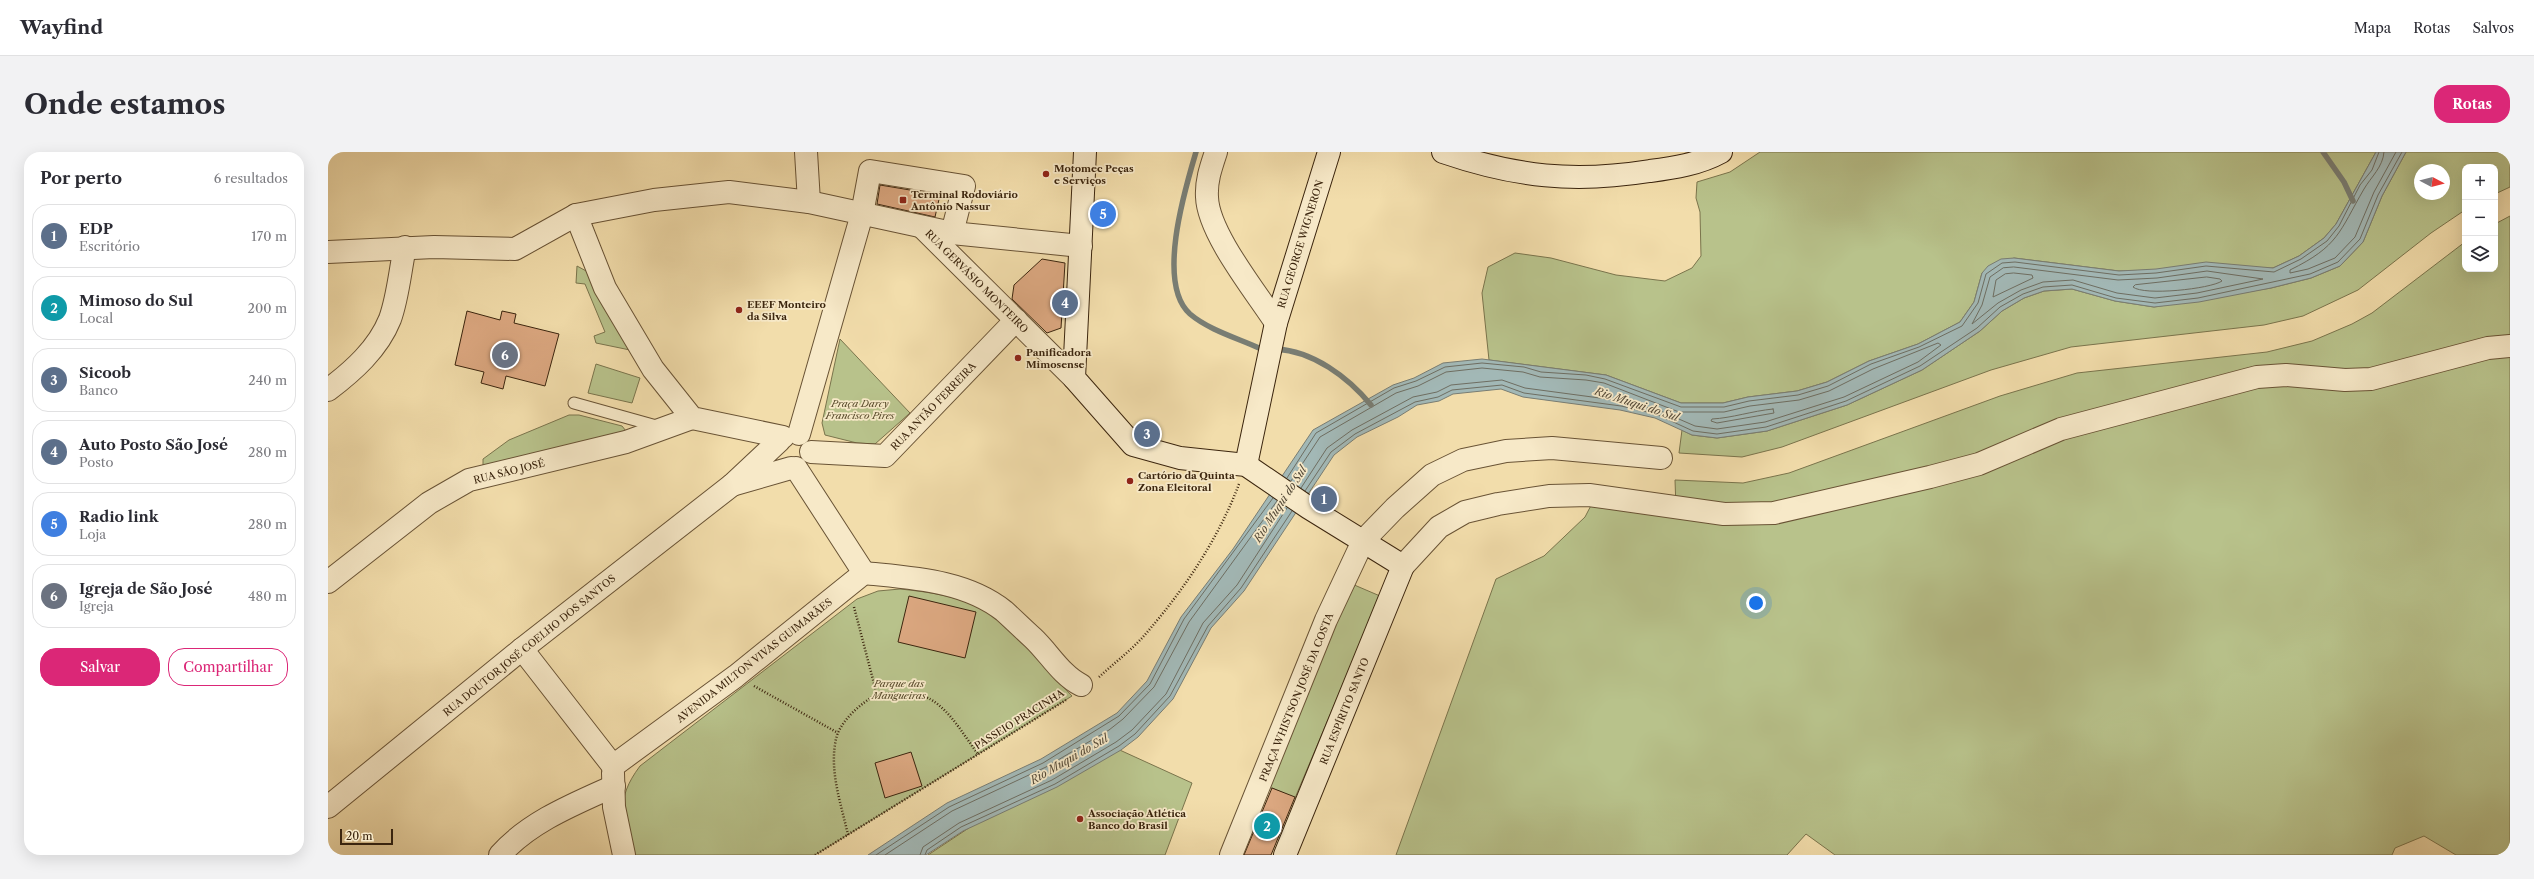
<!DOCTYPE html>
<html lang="pt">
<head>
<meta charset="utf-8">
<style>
  :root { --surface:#fff; --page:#f2f2f3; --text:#2b2b33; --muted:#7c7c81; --line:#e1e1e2; --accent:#db2777 }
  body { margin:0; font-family:"Libre Caslon Text",serif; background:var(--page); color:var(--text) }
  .controls { position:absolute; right:12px; top:12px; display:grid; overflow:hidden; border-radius:8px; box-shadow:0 4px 16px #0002 }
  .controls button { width:36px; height:36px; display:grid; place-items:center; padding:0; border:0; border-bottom:1px solid var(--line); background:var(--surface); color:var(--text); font:20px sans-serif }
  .compass { position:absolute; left:2086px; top:12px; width:36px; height:36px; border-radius:50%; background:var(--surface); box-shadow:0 4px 16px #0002; rotate:97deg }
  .scale { position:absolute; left:12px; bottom:10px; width:53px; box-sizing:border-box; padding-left:4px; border:2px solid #3b250e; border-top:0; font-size:11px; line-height:14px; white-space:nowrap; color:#3b250e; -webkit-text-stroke:3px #f7e9c8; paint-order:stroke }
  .you { position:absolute; left:1428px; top:451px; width:14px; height:14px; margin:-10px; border:3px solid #fff; border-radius:50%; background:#1a73e8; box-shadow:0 0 0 6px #1a73e833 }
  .badge { display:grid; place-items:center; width:26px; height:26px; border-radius:50%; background:var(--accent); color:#fff; font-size:13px; font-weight:700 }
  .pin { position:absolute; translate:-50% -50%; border:2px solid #fff; box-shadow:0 1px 4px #0006 }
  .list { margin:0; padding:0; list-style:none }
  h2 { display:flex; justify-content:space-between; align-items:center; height:52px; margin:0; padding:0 16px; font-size:17px }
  h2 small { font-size:13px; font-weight:400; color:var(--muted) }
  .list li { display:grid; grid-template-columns:26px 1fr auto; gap:12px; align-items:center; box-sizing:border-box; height:64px; margin:0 8px 8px; padding:0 8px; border:1px solid var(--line); border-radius:16px }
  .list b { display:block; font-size:15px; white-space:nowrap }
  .list p { margin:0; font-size:13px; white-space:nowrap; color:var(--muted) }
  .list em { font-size:13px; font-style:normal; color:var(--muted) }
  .actions { display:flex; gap:8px; padding:12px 16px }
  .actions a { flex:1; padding:9px 0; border:1px solid var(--accent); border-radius:16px; text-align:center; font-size:14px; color:var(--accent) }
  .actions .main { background:var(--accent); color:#fff }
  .icon { flex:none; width:22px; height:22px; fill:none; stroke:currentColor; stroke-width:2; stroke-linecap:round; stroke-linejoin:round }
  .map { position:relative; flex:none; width:2182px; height:703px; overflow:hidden; border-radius:16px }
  header { display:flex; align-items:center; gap:24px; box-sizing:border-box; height:56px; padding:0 20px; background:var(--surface); border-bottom:1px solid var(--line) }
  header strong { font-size:19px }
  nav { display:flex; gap:22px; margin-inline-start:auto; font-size:14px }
  .intro { display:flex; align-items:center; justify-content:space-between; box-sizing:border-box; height:96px; padding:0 24px }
  h1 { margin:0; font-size:28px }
  .button { padding:10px 18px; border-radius:16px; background:var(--accent); color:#fff; font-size:14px; font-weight:700 }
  main { display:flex; gap:24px; padding:0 24px }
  aside { flex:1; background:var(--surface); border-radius:16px; box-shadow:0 4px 16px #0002 }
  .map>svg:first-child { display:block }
</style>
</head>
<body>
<header>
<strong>Wayfind</strong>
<nav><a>Mapa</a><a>Rotas</a><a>Salvos</a></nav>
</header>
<div class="intro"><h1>Onde estamos</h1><a class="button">Rotas</a></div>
<main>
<aside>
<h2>Por perto<small>6 resultados</small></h2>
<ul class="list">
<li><span class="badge" style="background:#5c6f8a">1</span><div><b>EDP</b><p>Escritório</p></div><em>170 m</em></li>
<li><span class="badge" style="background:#0f9aa8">2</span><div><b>Mimoso do Sul</b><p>Local</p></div><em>200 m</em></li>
<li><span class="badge" style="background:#5c6f8a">3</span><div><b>Sicoob</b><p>Banco</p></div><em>240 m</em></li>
<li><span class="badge" style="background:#5c6f8a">4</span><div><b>Auto Posto São José</b><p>Posto</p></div><em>280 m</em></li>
<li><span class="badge" style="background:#3f7fe0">5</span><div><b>Radio link</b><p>Loja</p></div><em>280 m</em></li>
<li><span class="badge" style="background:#6b7280">6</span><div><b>Igreja de São José</b><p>Igreja</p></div><em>480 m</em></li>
</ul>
<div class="actions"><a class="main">Salvar</a><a>Compartilhar</a></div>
</aside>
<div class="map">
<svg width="2182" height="703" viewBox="0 0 2182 703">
  <rect width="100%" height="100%" fill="#f2ddab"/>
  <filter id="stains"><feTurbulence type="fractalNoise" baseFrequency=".005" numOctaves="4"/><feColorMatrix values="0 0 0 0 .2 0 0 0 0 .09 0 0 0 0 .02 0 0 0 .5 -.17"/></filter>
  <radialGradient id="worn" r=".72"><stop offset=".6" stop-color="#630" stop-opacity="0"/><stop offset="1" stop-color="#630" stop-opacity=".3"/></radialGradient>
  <g fill="#b8c28b" stroke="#7a744c" fill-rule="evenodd">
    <polygon points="1432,0 2048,0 2008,72 1996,86 1971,104 1945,116 1791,119 1686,106 1654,121 1646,150 1632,170 1590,192 1541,209 1499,230 1469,239 1420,245 1395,251 1353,251 1278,223 1161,208 1154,141 1160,115 1187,101 1223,106 1288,123 1337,129 1364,116 1373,104 1372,60 1368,46 1369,30 1402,20"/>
    <path d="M2078,0H2182V35L2167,42V15H2137V58L2103,81L2030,138L1975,164L1936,173L1743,195L1663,218L1454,295L1414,305L1351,301L1354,278L1364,283L1389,286L1439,279L1519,253L1594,218L1652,179L1674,159L1696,146L1716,139L1744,137L1787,149L1826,155L1943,136L1983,126L2012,114L2035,90L2054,44ZM2092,18H2116V42H2092Z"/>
    <polygon points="2182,64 2182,703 2128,703 2096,684 2067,696 2064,703 1507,703 1478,682 1459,703 1068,703 1168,427 1216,404 1257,365 1269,342 1348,357 1347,328 1415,331 1461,321 1672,244 1749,221 1939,200 1984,189 2024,172 2044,161 2137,90 2137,117 2167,117 2167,72"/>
    <polygon points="249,114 260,120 302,198 268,191 266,184 277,180 257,132 248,131"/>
    <polygon points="512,187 582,261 547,292 529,291 497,283 494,271"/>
    <polygon points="268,212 312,226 304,251 260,241"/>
    <polygon points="241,263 251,263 294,274 298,279 155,315 155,307 181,288"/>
    <polygon points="1024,432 1052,444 967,646 939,634"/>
    <path d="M572,437C601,440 632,444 657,459C692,480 716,516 744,544L487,703H304C296,663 286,649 312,614L529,447L550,439Z"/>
    <polygon points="772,589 864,631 837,703 600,703"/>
  </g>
  <polygon fill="#a2b8b6" stroke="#797d73" points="2048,0 2078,0 2054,44 2035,90 2012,114 1983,126 1943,136 1871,150 1826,155 1787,149 1744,137 1716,139 1696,146 1674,159 1652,179 1594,218 1519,253 1439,279 1389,286 1364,283 1327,266 1292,258 1195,245 1173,237 1125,242 1111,249 1089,253 1070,265 1029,285 1006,303 916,439 883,476 845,547 810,585 793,598 729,635 635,679 598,703 540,703 619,651 713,607 789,561 819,529 853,465 905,397 985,278 1065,233 1086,226 1115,211 1154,207 1278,223 1353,251 1395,251 1420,245 1469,239 1499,230 1541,209 1590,192 1632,170 1646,150 1654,121 1660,114 1673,107 1686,106 1791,119 1828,117 1878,110 1945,116 1971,104 1996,86 2008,72"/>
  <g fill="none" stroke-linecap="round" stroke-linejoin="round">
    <g stroke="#6e6e62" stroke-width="1">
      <path d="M2056,0C2055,15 2043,25 2036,37C2011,80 2011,94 1962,118V121L1980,117L2007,106L2027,85L2046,40L2068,0"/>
      <polygon points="1686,115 1790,128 1829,126 1879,119 1935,127 1869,141 1827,146 1789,141 1745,128 1715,130 1693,138 1670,151 1644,172 1654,153 1662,125 1675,116"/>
      <polygon points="1686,121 1704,123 1705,126 1665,145 1668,128 1677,122"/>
      <path d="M1879,125L1892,127L1894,129C1882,137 1816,144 1805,135L1807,133Z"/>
      <path d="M1445,257L1446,261L1389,271L1383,269L1384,267C1404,266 1424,259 1445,257Z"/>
      <polyline points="959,326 988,281 1066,236 1088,229 1117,215 1154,211 1196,215 1213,220 1258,223 1277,227 1353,255 1396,255 1421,249 1470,243 1500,234 1543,212 1591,195 1634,174 1650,151 1658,122 1674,111 1687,110 1791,123 1828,121 1878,114 1946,120 1973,107 1999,89 2011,74 2032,33 2044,18 2051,0"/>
      <polyline points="963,329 992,285 1068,241 1090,234 1118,220 1154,216 1195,220 1212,225 1258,228 1276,231 1351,260 1396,260 1422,254 1471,248 1501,239 1545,217 1610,191 1613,193 1590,210 1516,245 1437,270 1389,277 1367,274 1330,258 1294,249 1197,236 1174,228 1123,233 1109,240 1085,245 1024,278 999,296 973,336"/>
      <polyline points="977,339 1003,300 1027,282 1087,250 1110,245 1124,238 1174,233 1196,241 1293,254 1328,262 1365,279 1389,282 1438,275 1518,249 1592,214 1649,176 1672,155 1695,142 1715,135 1744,133 1788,146 1827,151 1870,146 1982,122 2010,110 2032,87 2050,43 2074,0"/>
      <polyline points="548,703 621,655 715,611 791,564 822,532 856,467 945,346"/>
      <polyline points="557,703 624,659 718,615 781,578 795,567 826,535 861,470 949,349"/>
      <polyline points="592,703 595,695 631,671 724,628 788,590 804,578 838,542 875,471 909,433 959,356"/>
      <polyline points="597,703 599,698 633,675 727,632 791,594 807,582 842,544 880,474 913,436 964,359"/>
    </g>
    <g stroke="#797d73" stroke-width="5.5">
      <path d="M868,0C857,37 828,132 862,162C881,178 909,186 931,196H939"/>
      <polyline points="1995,0 2016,30 2025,49"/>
      <path d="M948,197C985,199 1020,225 1043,253"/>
    </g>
  </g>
  <g fill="#dca881" stroke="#3b250e">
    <polygon points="552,33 612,43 607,65 549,52"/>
    <polygon points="714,107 737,111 733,176 719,181 684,147 686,133"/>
    <polygon points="139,159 172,168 174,159 188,162 186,171 231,182 217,234 178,224 175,237 153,231 156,220 127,213"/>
    <polygon points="581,444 648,460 637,506 570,490"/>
    <polygon points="583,600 594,634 557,646 547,611"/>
    <polygon points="944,636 967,645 943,703 916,703"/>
  </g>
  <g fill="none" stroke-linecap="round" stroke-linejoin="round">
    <g stroke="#695335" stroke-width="13">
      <polyline id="service" points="246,251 332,275"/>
    </g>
    <g stroke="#695335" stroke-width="24">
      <g id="minor">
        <polyline points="478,0 481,50"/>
        <path d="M888,0C883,15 878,29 879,45C880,81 928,140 948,171"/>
        <polyline points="248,63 277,136 325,217 364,266 455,285"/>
        <polyline points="594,75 746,226"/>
        <polyline points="0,100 106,95 187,97 248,63 326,48 401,40 481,50 624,81 753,94"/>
        <path d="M0,238C25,219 50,197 62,167C70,145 72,119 77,95"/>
        <polyline points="471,282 534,62 542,19 636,34 624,81"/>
        <polyline points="451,289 404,333 463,316"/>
        <polyline points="483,300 557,304 688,168"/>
        <polyline points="1075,414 1111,375 1137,360 1170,352 1221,344 1261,343 1396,362 1446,361 1602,325 1651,312 1733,277 1929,225 1958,223 2017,228 2043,227 2160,196 2182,194"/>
        <path d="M536,421C583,426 637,428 676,459C686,468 695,477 705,486C721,501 733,523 753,533"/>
        <polyline points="0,430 101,351 141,328 298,290 364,266"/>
        <polyline points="194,497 285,614"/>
        <polyline points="285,614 408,524 536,421 468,316"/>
        <polyline points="285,621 286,655 296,703"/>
        <polyline points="0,655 194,497 404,333"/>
        <path d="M172,703C201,670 246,652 286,634"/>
        <polyline points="903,703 998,468 1035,389 1067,356 1104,323 1135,308 1178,299 1224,296 1333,306"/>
      </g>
    </g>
    <g stroke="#3b250e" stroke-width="24">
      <g id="secondary">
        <polyline points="757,0 746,226 805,293 852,306 918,313 981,356 1075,414 957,703"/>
        <path d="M1115,0C1188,25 1246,31 1322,19C1346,16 1371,12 1393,0"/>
        <polyline points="918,313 948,171 1001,0"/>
      </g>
    </g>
    <g stroke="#3b250e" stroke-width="2.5" stroke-dasharray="1 2" stroke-linecap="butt">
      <polyline points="526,455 549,543"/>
      <path d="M771,525C785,512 801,500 814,486C854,441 890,388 911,332"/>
      <polyline points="426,534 510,581"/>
      <path d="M520,683C513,651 501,619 508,587C512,569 533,551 548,543C557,539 594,542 602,547C623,559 636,584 650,602"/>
      <polyline points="487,703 738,548"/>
    </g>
    <use href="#service" stroke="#f7e9c8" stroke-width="11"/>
    <use href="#minor" stroke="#f7e9c8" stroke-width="22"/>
    <use href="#secondary" stroke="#f7e9c8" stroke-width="22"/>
  </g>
  <g fill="#8f2418" stroke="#f7e9c8" stroke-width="1.5">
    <circle cx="718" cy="22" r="4"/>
    <rect x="571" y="44" width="8" height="8" rx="2"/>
    <circle cx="411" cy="158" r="4"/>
    <circle cx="690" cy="206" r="4"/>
    <circle cx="802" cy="329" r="4"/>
    <circle cx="752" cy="667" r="4"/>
  </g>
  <g text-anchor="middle" stroke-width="3.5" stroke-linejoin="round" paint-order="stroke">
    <g font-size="10" font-weight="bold" fill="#3b250e" stroke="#f7e9c8" text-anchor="start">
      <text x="726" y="20">Motomec Peças<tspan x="726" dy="12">e Serviços</tspan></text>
      <text x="583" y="46">Terminal Rodoviário<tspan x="583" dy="12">Antônio Nassur</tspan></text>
      <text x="419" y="156">EEEF Monteiro<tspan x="419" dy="12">da Silva</tspan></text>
      <text x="698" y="204">Panificadora<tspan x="698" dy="12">Mimosense</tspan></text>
      <text x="810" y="327">Cartório da Quinta<tspan x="810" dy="12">Zona Eleitoral</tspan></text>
      <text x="760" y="665">Associação Atlética<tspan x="760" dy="12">Banco do Brasil</tspan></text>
    </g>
    <g font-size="10" fill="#3b250e" stroke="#f7e9c8">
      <text transform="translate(972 92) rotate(-73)" y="4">RUA GEORGE WIGNERON</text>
      <text transform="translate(649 129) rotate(45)" y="4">RUA GERVÁSIO MONTEIRO</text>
      <text transform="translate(605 254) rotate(-46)" y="4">RUA ANTÃO FERREIRA</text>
      <text transform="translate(181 319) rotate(-14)" y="4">RUA SÃO JOSÉ</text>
      <text transform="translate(201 493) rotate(-39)" y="4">RUA DOUTOR JOSÉ COELHO DOS SANTOS</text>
      <text transform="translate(426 508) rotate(-38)" y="4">AVENIDA MILTON VIVAS GUIMARÃES</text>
      <text transform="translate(968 545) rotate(-68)" y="4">PRAÇA WHISTSON JOSÉ DA COSTA</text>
      <text transform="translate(1016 559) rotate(-68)" y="4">RUA ESPÍRITO SANTO</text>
      <text transform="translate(691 567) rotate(-32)" y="4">PASSEIO PRACINHA</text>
    </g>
    <g font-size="10" font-style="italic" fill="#5a4c2d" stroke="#f7e9c8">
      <text x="532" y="255">Praça Darcy<tspan x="532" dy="12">Francisco Pires</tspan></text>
      <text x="571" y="535">Parque das<tspan x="571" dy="12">Mangueiras</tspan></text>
    </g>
    <g font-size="11" font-style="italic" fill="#554a38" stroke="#f7e9c8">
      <text transform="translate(1309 252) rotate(18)" y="4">Rio Muqui do Sul</text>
      <text transform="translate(952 352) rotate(-57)" y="4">Rio Muqui do Sul</text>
      <text transform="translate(741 607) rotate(-30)" y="4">Rio Muqui do Sul</text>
    </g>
  </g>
  <rect width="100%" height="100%" filter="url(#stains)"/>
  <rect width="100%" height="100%" fill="url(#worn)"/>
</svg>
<div class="controls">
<button>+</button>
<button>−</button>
<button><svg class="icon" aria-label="layers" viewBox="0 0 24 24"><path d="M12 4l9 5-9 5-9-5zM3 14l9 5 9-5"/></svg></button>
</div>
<svg class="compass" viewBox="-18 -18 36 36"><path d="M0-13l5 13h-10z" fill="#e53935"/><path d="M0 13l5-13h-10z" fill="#7c7c81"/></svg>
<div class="scale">20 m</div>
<div class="you"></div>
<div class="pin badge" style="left:996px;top:347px;background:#5c6f8a">1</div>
<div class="pin badge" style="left:939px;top:674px;background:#0f9aa8">2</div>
<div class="pin badge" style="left:819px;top:282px;background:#5c6f8a">3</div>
<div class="pin badge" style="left:737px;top:151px;background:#5c6f8a">4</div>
<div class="pin badge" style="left:775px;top:62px;background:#3f7fe0">5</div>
<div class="pin badge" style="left:177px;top:203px;background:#6b7280">6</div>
</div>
</main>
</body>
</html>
